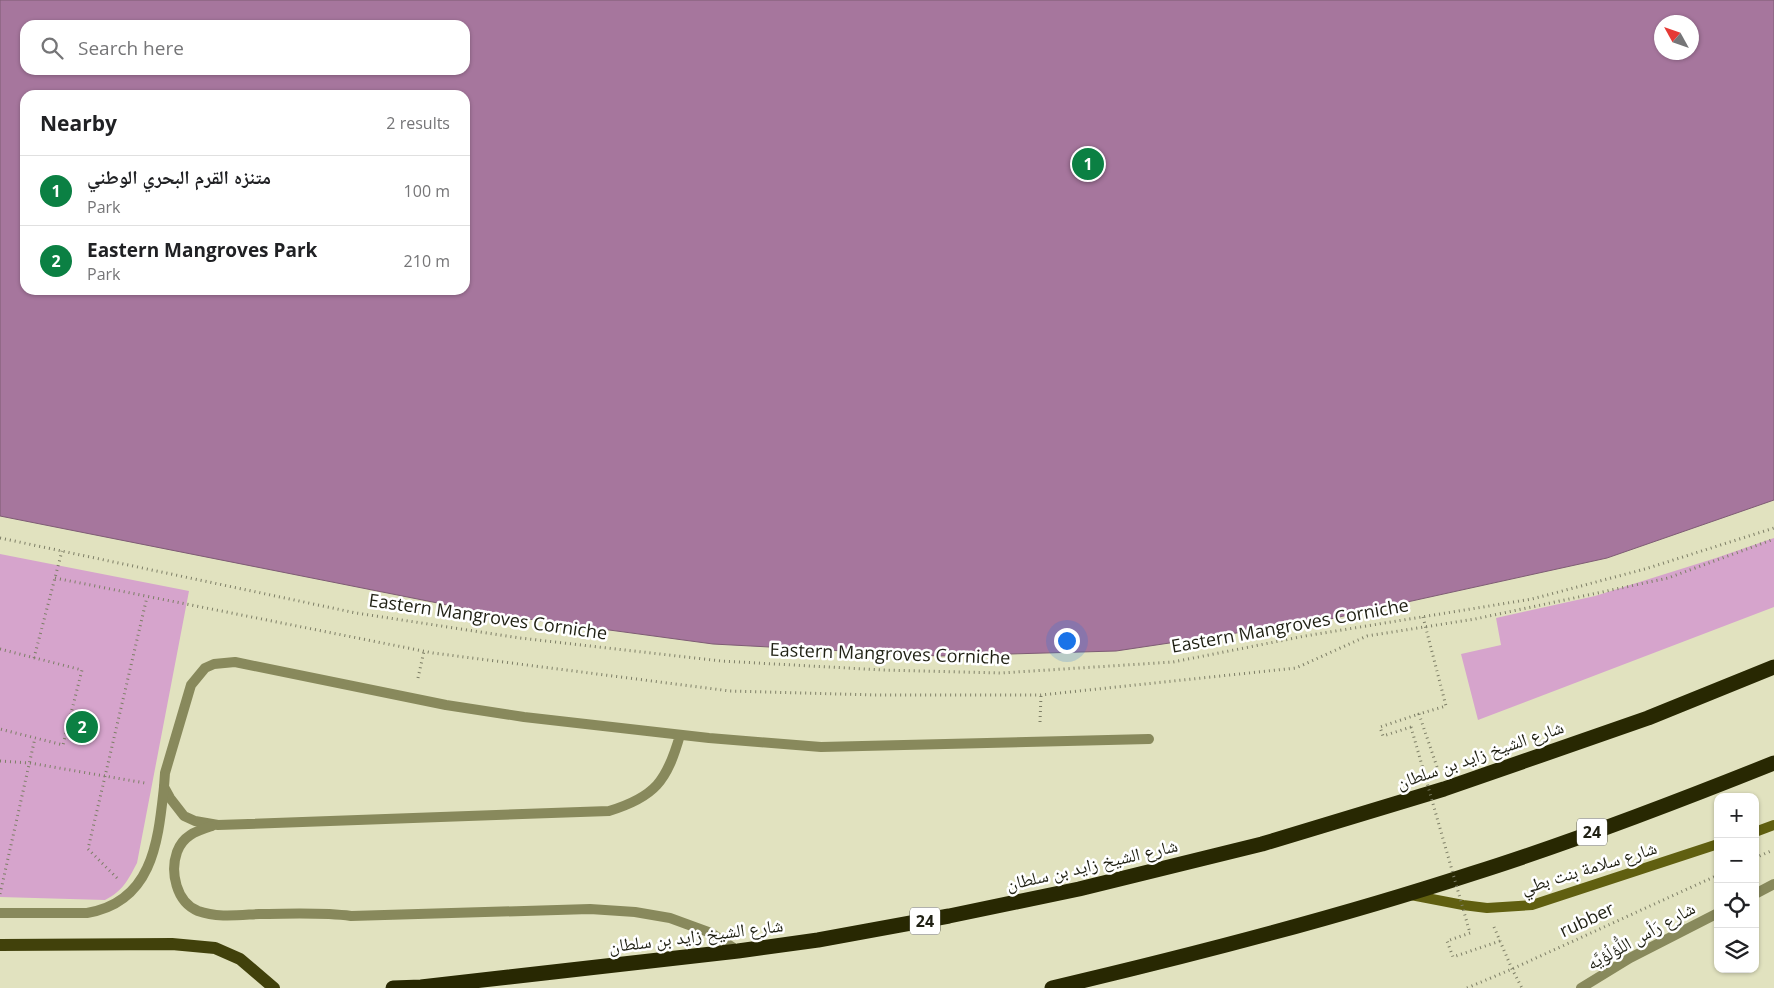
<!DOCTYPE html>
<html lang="en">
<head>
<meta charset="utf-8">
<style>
  :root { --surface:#fff; --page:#f2f2f2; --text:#202124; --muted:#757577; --line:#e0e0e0; --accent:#0b8043 }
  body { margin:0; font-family:"Open Sans","Noto Naskh Arabic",sans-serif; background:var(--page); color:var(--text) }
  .controls { position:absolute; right:15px; bottom:15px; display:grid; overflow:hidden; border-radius:10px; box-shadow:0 1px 4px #0004 }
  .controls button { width:45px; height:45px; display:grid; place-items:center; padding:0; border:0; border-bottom:1px solid var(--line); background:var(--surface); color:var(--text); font:25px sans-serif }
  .compass { position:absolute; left:1654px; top:15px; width:45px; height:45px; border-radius:50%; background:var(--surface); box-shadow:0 1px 4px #0004; rotate:310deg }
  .you { position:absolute; left:1066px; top:640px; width:18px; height:18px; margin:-12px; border:4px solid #fff; border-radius:50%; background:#1a73e8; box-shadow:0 0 0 8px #1a73e833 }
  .badge { display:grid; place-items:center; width:32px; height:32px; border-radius:50%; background:var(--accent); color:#fff; font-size:16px; font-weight:700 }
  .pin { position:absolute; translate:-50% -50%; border:2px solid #fff; box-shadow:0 1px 5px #0006 }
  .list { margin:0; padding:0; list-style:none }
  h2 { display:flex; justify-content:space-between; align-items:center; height:65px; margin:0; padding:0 20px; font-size:21px }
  h2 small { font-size:16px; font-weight:400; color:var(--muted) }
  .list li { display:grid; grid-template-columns:32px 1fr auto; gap:15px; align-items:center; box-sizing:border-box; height:70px; padding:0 20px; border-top:1px solid var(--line) }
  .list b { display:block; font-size:19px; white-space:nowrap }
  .list p { margin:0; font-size:16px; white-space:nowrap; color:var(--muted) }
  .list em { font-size:16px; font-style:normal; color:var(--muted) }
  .icon { flex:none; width:28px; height:28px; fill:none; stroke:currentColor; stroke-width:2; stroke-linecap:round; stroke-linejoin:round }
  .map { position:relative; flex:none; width:1774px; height:988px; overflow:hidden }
  .search { position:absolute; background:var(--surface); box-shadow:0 1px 4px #0004; left:20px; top:20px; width:450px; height:55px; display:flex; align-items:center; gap:12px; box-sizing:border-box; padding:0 18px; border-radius:15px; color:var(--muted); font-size:19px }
  .panel { position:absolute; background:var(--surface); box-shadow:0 1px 4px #0004; left:20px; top:90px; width:450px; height:205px; border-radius:15px }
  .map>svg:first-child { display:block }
</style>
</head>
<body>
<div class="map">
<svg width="1774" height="988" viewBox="0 0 1774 988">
  <rect width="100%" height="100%" fill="#e1e2bf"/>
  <g fill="#d6a4cc">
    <polygon points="1774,538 1774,607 1478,720 1461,654 1501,645 1496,618 1595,596 1716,558"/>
    <path d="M0,554L189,591L137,863C128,880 123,891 105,900L0,897Z"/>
  </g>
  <path fill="#a6769d" stroke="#7e5c74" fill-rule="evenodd" d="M0,0H1774V500L1607,558L1330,619L1116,651L939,656L713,644L498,615L0,516ZM1662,22H1692V52H1662ZM25,25H465V70H25ZM25,95H465V290H25Z"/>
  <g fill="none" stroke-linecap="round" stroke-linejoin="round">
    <g stroke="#7d7e66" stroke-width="3" stroke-dasharray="1 4" stroke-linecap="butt">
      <polyline points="0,538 356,613 520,638 721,661 883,670 1001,673 1173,662 1305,636 1532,599 1645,569 1774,528"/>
      <polyline points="55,578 433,653 730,691 875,695 1041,695 1296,668 1367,636 1475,619 1668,578 1774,539"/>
      <polyline points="1423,617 1446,706 1419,714 1437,767"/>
      <polyline points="0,649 82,670 63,745 0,729"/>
      <polyline points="34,658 62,551"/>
      <polyline points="418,678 424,651"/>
      <polyline points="1040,722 1041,695"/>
      <polyline points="1411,727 1383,736 1380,727 1419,714"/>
      <polyline points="0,761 30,763 145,783"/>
      <polyline points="1755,858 1771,851"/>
      <polyline points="117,878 88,849 147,597"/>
      <polyline points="0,894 35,738"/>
      <polyline points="1494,927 1512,969 1522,988"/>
      <polyline points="1470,933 1447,941 1453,957 1500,941"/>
      <polyline points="1467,988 1512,969 1718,875"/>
    </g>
    <g stroke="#88895c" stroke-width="10">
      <path d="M680,735C667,781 655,797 609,811L218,825L195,821L184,816L170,798L164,787L165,773L191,685L205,668L214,664L235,662L446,705L524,717L709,738L821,747L1149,739"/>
      <path d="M212,826C197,831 183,835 177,852C170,872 176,902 198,911C217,918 239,915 259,914C290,914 321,912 351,916L590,909L635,912L670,918L711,933L738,951"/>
      <path d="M0,913H87C153,902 158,841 164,787"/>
    </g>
    <g stroke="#88895c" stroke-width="10">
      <polyline points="1755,894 1774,884"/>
      <polyline points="1581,988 1630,958 1718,913"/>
    </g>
    <g stroke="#605f10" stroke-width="10">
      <polyline points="1755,832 1774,825"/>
      <polyline points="1411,895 1463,905 1487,908 1532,905 1718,844"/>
    </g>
    <polyline stroke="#41410b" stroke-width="12" points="0,945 172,944 215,948 240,959 274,988"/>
    <g stroke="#282802" stroke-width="15">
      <polyline points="393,988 421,987 738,951 818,940 949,916 1079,889 1262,844 1444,789 1648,718 1774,667"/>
      <path d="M1052,988C1193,955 1333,919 1471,874C1573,842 1674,803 1774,763"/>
    </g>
    <polyline stroke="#7d7e66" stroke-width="3" stroke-dasharray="1 4" stroke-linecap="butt" points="1411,727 1470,933"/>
  </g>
  <g text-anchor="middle" stroke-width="5" stroke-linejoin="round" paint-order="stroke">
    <g fill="#fff" stroke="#62635a" stroke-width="1">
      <rect x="1577" y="818.5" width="30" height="27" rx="4"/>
      <rect x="910" y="907.5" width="30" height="27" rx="4"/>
    </g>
    <g font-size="16" font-weight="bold" fill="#1f2013">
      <text x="1592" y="838">24</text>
      <text x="925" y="927">24</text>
    </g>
    <g font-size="18" fill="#1f2013" stroke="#fff">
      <text transform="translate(488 617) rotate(8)" y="6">Eastern Mangroves Corniche</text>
      <text transform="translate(1290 626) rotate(-10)" y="6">Eastern Mangroves Corniche</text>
      <text transform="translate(890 654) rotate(2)" y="6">Eastern Mangroves Corniche</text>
      <text transform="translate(1480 755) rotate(-19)" y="6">شارع الشيخ زايد بن سلطان</text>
      <text transform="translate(1092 865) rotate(-13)" y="6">شارع الشيخ زايد بن سلطان</text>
      <text transform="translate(1589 868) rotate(-17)" y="6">شارع سلامة بنت بطي</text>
      <text transform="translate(1587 920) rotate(-25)" y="6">rubber</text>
      <text transform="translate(696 936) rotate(-7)" y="6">شارع الشيخ زايد بن سلطان</text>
      <text transform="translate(1641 936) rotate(-29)" y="6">شارع رَأس اللُّؤلُؤيَّه</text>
    </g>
  </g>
</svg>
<div class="controls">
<button>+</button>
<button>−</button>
<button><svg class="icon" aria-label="locate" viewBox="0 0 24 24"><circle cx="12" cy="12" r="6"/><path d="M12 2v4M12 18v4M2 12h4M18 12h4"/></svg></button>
<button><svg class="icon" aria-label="layers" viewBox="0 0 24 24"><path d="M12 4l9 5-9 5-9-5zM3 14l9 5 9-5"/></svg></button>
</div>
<svg class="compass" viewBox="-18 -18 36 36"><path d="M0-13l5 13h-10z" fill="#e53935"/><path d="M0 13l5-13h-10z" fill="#757577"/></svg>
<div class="you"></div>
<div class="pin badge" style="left:1088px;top:164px">1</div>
<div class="pin badge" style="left:82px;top:727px">2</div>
<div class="search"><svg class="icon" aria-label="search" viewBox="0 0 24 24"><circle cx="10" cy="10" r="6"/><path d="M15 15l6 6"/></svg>Search here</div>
<section class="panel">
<h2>Nearby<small>2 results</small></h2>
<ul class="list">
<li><span class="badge">1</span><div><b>متنزه القرم البحري الوطني</b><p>Park</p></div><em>100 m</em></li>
<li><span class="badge">2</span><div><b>Eastern Mangroves Park</b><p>Park</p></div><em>210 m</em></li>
</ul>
</section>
</div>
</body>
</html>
